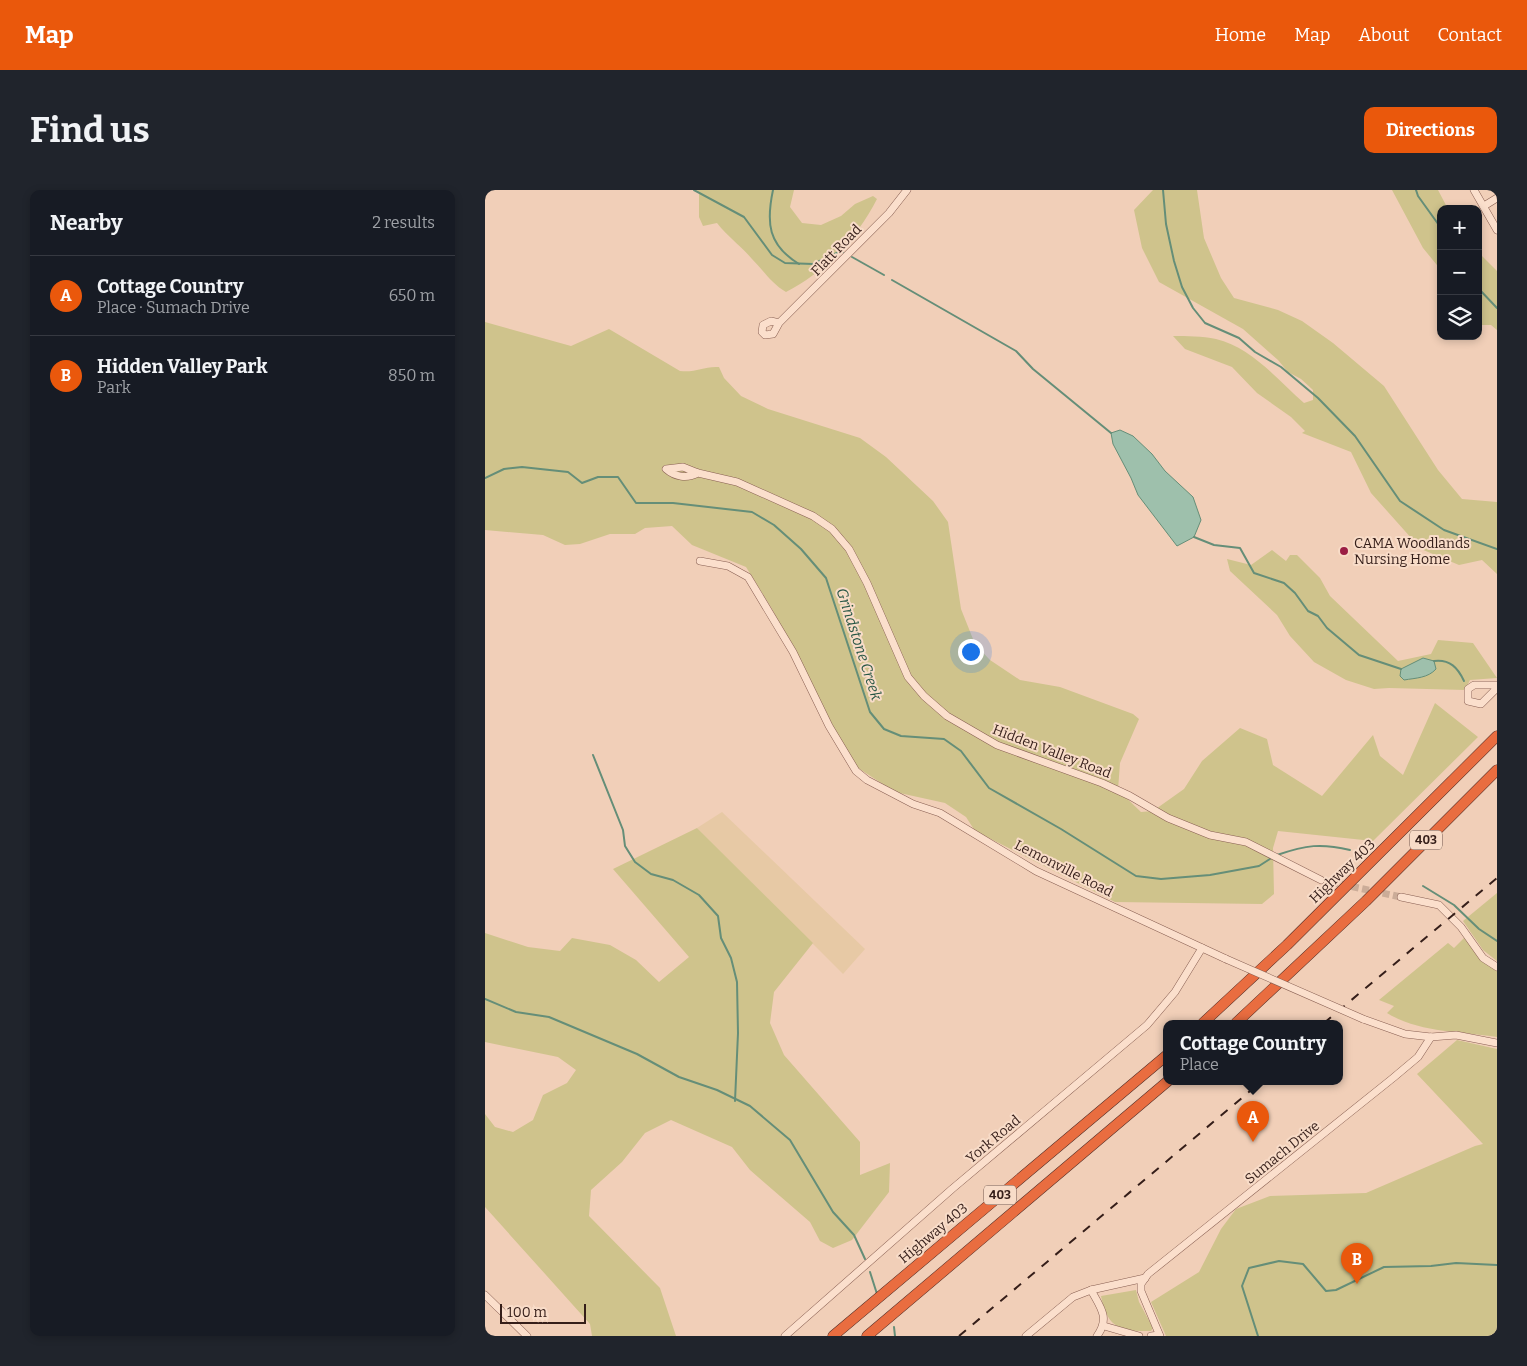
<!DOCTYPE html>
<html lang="en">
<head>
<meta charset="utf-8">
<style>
  :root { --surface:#171b24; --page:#20242c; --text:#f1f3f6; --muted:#9ea1a6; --line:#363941; --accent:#ea580c }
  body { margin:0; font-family:Bitter,serif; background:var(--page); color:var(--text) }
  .controls { position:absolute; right:15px; top:15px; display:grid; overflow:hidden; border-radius:10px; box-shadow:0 2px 8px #0003 }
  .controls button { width:45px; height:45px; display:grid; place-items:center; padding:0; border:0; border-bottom:1px solid var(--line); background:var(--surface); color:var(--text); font:25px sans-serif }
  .scale { position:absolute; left:15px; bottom:12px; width:86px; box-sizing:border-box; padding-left:5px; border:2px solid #351e19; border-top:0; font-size:14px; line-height:18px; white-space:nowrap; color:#351e19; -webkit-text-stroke:4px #f8dcc8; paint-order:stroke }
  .you { position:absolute; left:485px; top:461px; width:18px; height:18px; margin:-12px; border:4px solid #fff; border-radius:50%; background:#1a73e8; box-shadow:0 0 0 8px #1a73e833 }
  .badge { display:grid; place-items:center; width:32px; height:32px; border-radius:50%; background:var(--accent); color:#fff; font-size:16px; font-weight:700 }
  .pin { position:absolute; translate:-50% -41px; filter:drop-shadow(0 1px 2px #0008) }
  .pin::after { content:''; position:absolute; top:26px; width:18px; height:15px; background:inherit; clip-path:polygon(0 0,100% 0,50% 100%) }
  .popup { position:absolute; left:678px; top:830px; width:180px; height:65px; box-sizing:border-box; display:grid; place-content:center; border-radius:10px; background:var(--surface); filter:drop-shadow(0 1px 4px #0005); font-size:16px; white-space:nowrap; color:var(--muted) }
  .popup b { font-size:19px; color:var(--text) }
  .popup::after { content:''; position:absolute; left:50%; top:100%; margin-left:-10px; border:10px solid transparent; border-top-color:var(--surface) }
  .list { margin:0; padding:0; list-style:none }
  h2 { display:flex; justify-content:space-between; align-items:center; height:65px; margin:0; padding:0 20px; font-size:21px }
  h2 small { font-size:16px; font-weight:400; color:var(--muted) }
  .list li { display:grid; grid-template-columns:32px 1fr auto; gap:15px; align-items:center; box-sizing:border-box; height:80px; padding:0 20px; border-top:1px solid var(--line) }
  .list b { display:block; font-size:19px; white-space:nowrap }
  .list p { margin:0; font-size:16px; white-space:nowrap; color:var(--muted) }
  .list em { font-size:16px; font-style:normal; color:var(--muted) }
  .icon { flex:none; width:28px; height:28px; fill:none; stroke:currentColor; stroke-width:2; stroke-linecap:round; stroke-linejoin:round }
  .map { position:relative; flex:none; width:1012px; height:1146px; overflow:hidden; border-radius:10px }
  header { display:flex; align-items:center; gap:30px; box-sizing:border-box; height:70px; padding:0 25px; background:var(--accent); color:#fff }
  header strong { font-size:24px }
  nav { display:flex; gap:28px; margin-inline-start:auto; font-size:18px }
  .intro { display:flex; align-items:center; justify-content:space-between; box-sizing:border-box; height:120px; padding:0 30px }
  h1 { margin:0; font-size:35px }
  .button { padding:12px 22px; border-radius:10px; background:var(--accent); color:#fff; font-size:18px; font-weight:700 }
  main { display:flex; gap:30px; padding:0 30px }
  aside { flex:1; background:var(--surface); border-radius:10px; box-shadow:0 2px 8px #0003 }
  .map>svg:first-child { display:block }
</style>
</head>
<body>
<header>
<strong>Map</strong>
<nav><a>Home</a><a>Map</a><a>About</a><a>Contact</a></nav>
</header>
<div class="intro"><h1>Find us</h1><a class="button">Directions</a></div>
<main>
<aside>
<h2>Nearby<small>2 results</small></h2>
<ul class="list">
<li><span class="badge">A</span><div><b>Cottage Country</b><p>Place · Sumach Drive</p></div><em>650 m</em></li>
<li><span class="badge">B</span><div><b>Hidden Valley Park</b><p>Park</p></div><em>850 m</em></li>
</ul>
</aside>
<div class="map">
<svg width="1012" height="1146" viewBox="0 0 1012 1146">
  <rect width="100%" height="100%" fill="#f1cfb8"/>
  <polygon fill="#e7c9a5" points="237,622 380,759 358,784 212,638"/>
  <g fill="#cfc38c">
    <path d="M212,0H309L305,17L317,33L336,35L356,26L370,14L388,6L392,9C373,47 339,83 301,102C287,94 278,80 267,69C256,56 243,47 232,33L218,36L214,27V3Z"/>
    <path d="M668,0H712L719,48L736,88L749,108L793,120L817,131L848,153L899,196L953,280L977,309L1012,312V384L997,370L974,375L936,359L886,303L866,262L817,243L820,241L806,227L772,203L747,177L700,159L688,146C702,146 717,146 731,149C766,157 794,191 819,213L828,210V200L816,189L803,182L793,170L758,139L674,92L657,58L649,20Z"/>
    <polygon points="907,0 953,0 963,19 956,19 956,80 938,58"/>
    <polygon points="993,62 1012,81 1012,140 1006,135 993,135"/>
    <path d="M0,132L86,156L124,139L195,181C211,183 218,176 234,177L239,188L256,206L283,219L375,248L401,267L448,311L463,332L476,419L490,454L505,470L535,490L575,497L648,524L654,529L635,573L633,600L656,622L668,621L699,599L717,571L755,538L782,549L788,575L837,606L888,545L895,566L918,585L950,513L993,547L888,651L793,641L788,658L789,704L777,714L630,712L490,641L481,627L460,613L410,602L370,576L353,552L325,490L287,419L261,377L207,355L187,336L160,338L150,344H125L95,354L80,355L58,345L0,340Z"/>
    <polygon points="787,360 801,371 805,365 812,365 835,388 845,406 913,471 946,464 953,450 988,453 1012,488 985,490 980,500 904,498 889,499 861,490 829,472 805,446 792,425 745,381 742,369 766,375"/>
    <polygon points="212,638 328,753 289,802 285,833 299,865 375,952 375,985 405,973 404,1002 367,1050 348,1058 335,1051 325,1032 265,980 247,957 186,930 160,943 137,972 106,1000 104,1026 175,1098 191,1146 107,1146 105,1134 0,1017 0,924 10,937 28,942 48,930 58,905 82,893 91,880 73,867 0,852 0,743 43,757 75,761 87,748 125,755 151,770 174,792 204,767 128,679"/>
    <polygon points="1012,703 1012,771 998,760 978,731"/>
    <path d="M979,748L995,769L1012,780V847C974,841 935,843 902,823L909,816L894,810L963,753L969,758Z"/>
    <polygon points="972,850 1012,859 1012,1146 681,1146 666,1112 714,1082 736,1039 751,1019 785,1006 881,1003 990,956 998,954 932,884"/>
    <path d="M651,1100L654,1112L668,1138L666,1141C634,1142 622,1137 616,1106Z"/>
  </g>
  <g fill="#9ec0ac" stroke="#658e78">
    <polygon points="635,240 648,246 667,264 680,281 708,307 716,330 709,347 692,356 653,305 646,288 628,254 626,243"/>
    <path d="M938,468L949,471L951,479C943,488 931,488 919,490L915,486L916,479Z"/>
  </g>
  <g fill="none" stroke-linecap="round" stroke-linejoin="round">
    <g stroke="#658e78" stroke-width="2">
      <polyline points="209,0 259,27 287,65 300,73 328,74 356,61 359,63"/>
      <path d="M288,0C281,33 283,55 314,74"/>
      <polyline points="678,0 681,34 689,71 697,97 708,118 720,133 754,148 770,162 796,177 833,208 870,246 915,311 959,340 1012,359"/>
      <polyline points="931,0 933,6 956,38"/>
      <polyline points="367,67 399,85"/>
      <polyline points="407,90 531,161 548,179 626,243"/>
      <polyline points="993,98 1012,118"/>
      <polyline points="0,288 19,279 37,277 83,282 97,293 113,287 133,287 151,313 188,313 267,322 289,335 316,359 341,388 385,522 399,539 416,546 459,549 476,561 504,598 576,639 651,686 676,689 725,685 774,676 788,667"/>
      <polyline points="709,347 729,355 755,358 769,383 799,393 810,403 823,421 833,426 842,438 874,465 916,479"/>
      <path d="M949,471C965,469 973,478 979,491"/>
      <polyline points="108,565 138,640 140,656 150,672 166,684 188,690 214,705 233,726 236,748 246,768 252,792 253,843 250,911"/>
      <path d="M792,665C821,655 836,653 865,660"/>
      <polyline points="938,696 969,715 994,739 1012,751"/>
      <polyline points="0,809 31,822 64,827 152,864 194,887 232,900 265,916 305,950 348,1022 369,1045 380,1069"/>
      <polyline points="385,1082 392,1104"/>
      <polyline points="409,1137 410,1146"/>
      <polyline points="773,1146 757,1096 764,1078 794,1071 818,1074 841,1101 851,1100 899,1077 946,1076 971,1073 1012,1075"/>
    </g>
    <polyline stroke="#cbac98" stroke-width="7" stroke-dasharray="7 3.5" stroke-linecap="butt" points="836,690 916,707"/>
    <g stroke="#885f52" stroke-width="8">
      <g id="minor">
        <polyline points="989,0 1012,40"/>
        <polyline points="999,16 1012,8"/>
        <polyline points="294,133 286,131 278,135 277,142 280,145 288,144 294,133 404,23 422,0"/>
        <path d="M213,283C202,289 190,287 181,279L198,277L213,283L252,292L328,326L347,339L364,359L382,393L423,487L439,506L462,526L512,555L617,593L645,606L683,628L725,645L761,652L836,690"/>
        <polyline points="215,371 243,376 263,387 308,462 344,536 371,581 382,590 428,614 455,623 551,681 741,769"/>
        <polyline points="1012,495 989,495 983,499 983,511 996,514 1012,498"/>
        <polyline points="916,707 954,715 976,737 998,768 1012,777"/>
        <polyline points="878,829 920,844 946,847 971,845 1012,853"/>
        <path d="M606,1100C616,1118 625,1128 612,1146"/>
        <polyline points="0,1105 42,1146"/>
        <polyline points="619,1136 654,1146"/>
        <polyline points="300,1146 467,999 662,835 690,802 717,758"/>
        <polyline points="541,1146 588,1107 606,1100 660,1088"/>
        <polyline points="666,1146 674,1145"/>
        <polyline points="675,1146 656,1101 656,1094 663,1084 908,888 933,867 946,847"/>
      </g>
    </g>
    <g stroke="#542f28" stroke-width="11">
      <g id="highway">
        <polyline points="718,833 802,755 1012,546"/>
        <polyline points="751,833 881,711 1012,580"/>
        <polyline points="348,1146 682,865"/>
        <polyline points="382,1146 683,891"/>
      </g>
    </g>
    <use href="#minor" stroke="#fbdfcc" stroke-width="7"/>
    <use href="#highway" stroke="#e96d40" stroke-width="10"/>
    <g stroke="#351e19" stroke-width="2" stroke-dasharray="9 9" stroke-linecap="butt">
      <polyline points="839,833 1012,688"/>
      <polyline points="474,1146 777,891"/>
    </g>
    <g stroke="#885f52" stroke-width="8" stroke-linecap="butt">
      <polyline id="minor-bridge" points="741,769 878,829"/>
    </g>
    <use href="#minor-bridge" stroke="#fbdfcc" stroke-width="7"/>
  </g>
  <circle fill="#9b1e44" stroke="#f8dcc8" stroke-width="2" cx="859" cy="361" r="5"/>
  <g text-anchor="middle" stroke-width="4" stroke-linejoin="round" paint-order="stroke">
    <g fill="#f8dcc8" stroke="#70574e" stroke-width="1">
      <rect x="925" y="640.5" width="32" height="19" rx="4"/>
      <rect x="499" y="995.5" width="32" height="19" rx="4"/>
    </g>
    <g font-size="12" font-weight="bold" fill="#351e19">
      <text x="941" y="654">403</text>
      <text x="515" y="1009">403</text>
    </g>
    <g font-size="14" fill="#351e19" stroke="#f8dcc8">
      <text transform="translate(351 60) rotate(-46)" y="5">Flatt Road</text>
      <text transform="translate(567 561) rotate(21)" y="5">Hidden Valley Road</text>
      <text transform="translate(579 678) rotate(27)" y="5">Lemonville Road</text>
      <text transform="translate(857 681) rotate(-44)" y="5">Highway 403</text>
      <text transform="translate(508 949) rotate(-40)" y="5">York Road</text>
      <text transform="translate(797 962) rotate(-39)" y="5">Sumach Drive</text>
      <text transform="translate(448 1043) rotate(-40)" y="5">Highway 403</text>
    </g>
    <g font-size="14" fill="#351e19" stroke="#f8dcc8" text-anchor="start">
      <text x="869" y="358">CAMA Woodlands<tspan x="869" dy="16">Nursing Home</tspan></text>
    </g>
    <g font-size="15" font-style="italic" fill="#275645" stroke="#f8dcc8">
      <text transform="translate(374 454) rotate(72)" y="5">Grindstone Creek</text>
    </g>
  </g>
</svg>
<div class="controls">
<button>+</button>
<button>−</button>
<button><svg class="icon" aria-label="layers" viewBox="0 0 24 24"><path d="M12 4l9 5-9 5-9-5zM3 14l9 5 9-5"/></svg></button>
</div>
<div class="scale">100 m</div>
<div class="you"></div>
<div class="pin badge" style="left:768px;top:952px">A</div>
<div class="popup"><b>Cottage Country</b>Place</div>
<div class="pin badge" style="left:872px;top:1094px">B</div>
</div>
</main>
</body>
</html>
